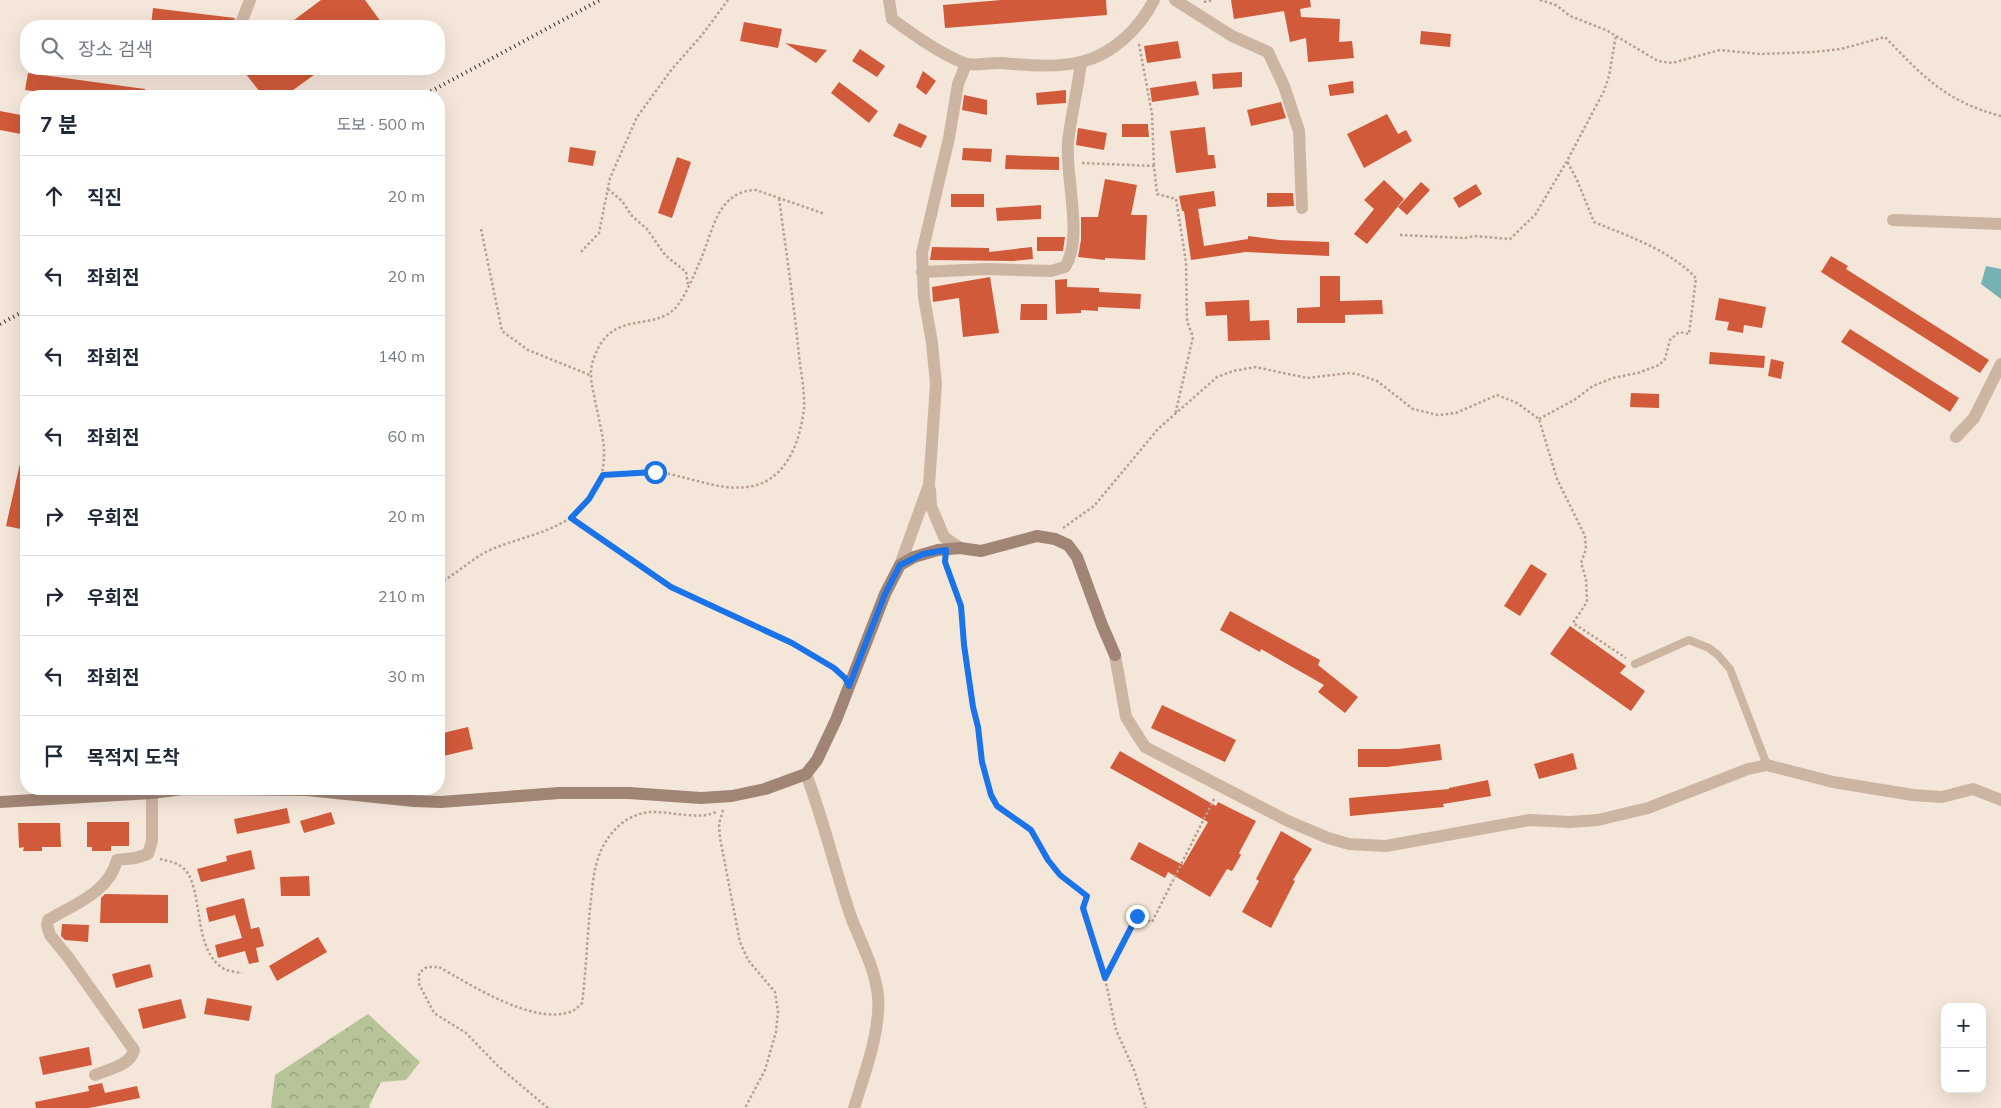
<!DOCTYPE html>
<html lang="ko">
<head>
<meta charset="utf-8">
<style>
  :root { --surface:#fff; --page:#f6f6f7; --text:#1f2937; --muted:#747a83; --line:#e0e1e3 }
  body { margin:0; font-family:Mulish,"Noto Sans KR",sans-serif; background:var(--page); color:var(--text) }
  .controls { position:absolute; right:15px; bottom:15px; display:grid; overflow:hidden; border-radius:10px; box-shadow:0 5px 20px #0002 }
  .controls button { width:45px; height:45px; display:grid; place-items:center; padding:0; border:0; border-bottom:1px solid var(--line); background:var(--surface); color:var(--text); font:25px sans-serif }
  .stop { position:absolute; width:15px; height:15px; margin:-11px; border:4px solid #1a73e8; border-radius:50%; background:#fff }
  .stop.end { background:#1a73e8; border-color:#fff; box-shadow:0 1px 5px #0008 }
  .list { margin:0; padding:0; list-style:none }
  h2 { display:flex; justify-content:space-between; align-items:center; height:65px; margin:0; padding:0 20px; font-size:21px }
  h2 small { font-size:16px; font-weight:400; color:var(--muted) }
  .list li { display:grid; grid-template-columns:32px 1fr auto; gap:15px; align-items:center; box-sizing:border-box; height:80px; padding:0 20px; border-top:1px solid var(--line) }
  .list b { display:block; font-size:19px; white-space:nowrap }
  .list em { font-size:16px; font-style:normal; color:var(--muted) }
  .icon { flex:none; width:28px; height:28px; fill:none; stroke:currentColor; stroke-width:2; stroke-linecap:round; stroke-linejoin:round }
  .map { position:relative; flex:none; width:2001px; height:1108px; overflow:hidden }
  .search { position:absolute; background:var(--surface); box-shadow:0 5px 20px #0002; left:20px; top:20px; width:425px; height:55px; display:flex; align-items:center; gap:12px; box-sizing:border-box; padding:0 18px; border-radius:20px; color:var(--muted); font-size:19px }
  .panel { position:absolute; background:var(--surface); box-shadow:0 5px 20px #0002; left:20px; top:90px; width:425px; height:705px; border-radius:20px }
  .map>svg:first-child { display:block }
</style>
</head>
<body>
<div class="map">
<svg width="2001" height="1108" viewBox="0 0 2001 1108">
  <defs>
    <pattern id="forest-crowns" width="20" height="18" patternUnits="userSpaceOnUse" patternTransform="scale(1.25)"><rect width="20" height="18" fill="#b6c497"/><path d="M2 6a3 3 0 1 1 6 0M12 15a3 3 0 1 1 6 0" fill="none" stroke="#959f7b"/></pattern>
  </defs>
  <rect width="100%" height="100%" fill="#f4e6d9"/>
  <polygon fill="url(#forest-crowns)" points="368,1014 420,1062 406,1080 381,1082 369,1106 370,1108 271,1108 275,1075"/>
  <polygon fill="#75b2b3" points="1986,266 2001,269 2001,299 1981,284"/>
  <g fill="#d15a3a">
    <polygon points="321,0 365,0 384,26 286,26"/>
    <polygon points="1001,0 1106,0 1107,15 945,28 943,5"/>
    <polygon points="1231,0 1310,0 1311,7 1300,9 1301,17 1340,19 1339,42 1352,41 1354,58 1308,62 1306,38 1290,42 1284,11 1234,19"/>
    <polygon points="153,8 177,11 235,18 232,26 151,26"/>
    <polygon points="744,22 782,29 778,48 740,41"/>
    <polygon points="1421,31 1451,34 1450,47 1420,44"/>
    <polygon points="1178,41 1181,58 1147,63 1144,46"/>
    <polygon points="785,43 827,50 816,63"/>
    <polygon points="860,49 885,66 877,77 852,61"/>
    <polygon points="242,69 322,69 285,96 263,96"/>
    <polygon points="923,71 936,81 926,95 916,87"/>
    <polygon points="1242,72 1242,87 1213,89 1212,74"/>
    <polygon points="28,73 145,89 145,96 68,96 25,90"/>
    <polygon points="1196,81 1199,95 1152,102 1150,88"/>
    <polygon points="1353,81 1354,93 1330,96 1328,85"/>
    <polygon points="839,82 878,111 869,123 831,93"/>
    <polygon points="1066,90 1066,103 1037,105 1036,93"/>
    <polygon points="964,95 987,100 987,115 962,110"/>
    <polygon points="1281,102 1286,118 1251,126 1247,110"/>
    <polygon points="0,111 26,116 26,135 0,130"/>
    <polygon points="1387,114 1398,134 1406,130 1412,141 1364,168 1347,134"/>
    <polygon points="899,123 927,136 921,148 893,136"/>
    <polygon points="1122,124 1148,124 1149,137 1122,137"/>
    <polygon points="1205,127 1208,155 1214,155 1216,168 1176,173 1170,131"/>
    <polygon points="1078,128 1107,133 1104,150 1076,145"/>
    <polygon points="570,147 596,151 593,166 568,162"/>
    <polygon points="963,148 992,149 991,162 962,160"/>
    <polygon points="1006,155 1059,157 1059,170 1005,169"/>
    <polygon points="677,157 691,162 672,218 658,213"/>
    <polygon points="1105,179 1137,185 1131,215 1147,215 1145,260 1105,258 1105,260 1078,257 1081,240 1081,217 1098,217"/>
    <polygon points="1384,180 1404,199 1367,244 1354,234 1374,209 1364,200"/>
    <polygon points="1421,182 1430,190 1407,215 1398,207"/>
    <polygon points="1476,184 1482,194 1459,208 1453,198"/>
    <polygon points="1214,191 1216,206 1198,209 1204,246 1248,239 1248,236 1279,240 1329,242 1329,256 1246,252 1191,260 1184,211 1182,211 1179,196"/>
    <polygon points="1267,193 1293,193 1294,206 1267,207"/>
    <rect x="951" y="194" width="33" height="13"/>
    <polygon points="1041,205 1041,219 997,221 996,208"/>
    <polygon points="1037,237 1065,237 1063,251 1037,251"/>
    <polygon points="932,247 989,248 989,252 1032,247 1033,259 1014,261 930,260"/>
    <polygon points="1831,256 1848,266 1846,269 1989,360 1980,373 1821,272"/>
    <polygon points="1320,276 1340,276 1340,301 1382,300 1383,314 1345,315 1345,323 1297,323 1297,308 1320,307"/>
    <polygon points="990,277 999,333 963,337 959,298 933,302 932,287"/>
    <polygon points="1067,279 1067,287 1099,288 1099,292 1141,294 1140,309 1098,307 1098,311 1081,310 1081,313 1056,314 1055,280"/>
    <polygon points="1719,298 1766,307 1762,328 1744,325 1743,333 1727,330 1729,322 1715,320"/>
    <polygon points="1249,300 1250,321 1269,320 1270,340 1228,341 1227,315 1206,316 1205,302"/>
    <polygon points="1021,304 1047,304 1047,320 1020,320"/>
    <polygon points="1850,329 1959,398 1950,412 1841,342"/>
    <polygon points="1710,352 1765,356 1764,368 1709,364"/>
    <polygon points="1771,359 1784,362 1781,379 1768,376"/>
    <polygon points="1631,393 1659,394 1659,408 1630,407"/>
    <polygon points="21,459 26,460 26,530 6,526"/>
    <polygon points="1531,564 1547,574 1520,616 1504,606"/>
    <polygon points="1230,611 1320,660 1318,665 1358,697 1345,713 1318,692 1324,685 1261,649 1260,652 1220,630"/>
    <polygon points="1570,626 1626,666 1620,673 1645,691 1631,711 1550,654"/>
    <polygon points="1162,705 1236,740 1225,762 1151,728"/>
    <polygon points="468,727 473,749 439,757 439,734"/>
    <polygon points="1440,744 1442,760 1387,767 1358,767 1358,749 1399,749"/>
    <polygon points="1120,751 1216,806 1218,802 1256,821 1239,853 1241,855 1232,871 1227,869 1210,897 1168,872 1165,878 1130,859 1139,842 1183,865 1208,822 1110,768"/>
    <polygon points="1573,753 1577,769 1539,779 1534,764"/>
    <polygon points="1488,780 1491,796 1443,804 1444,807 1350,816 1349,798 1449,789 1449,788"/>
    <polygon points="287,808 290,823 237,834 234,819"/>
    <polygon points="331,812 335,824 304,833 300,821"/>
    <polygon points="87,822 129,822 129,846 111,846 111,851 92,851 92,847 87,847"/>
    <polygon points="18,823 60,823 61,847 42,847 42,851 23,851 24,847 19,848"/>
    <polygon points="1281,831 1312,849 1293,880 1295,881 1271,928 1242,912 1259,881 1256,879"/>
    <polygon points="251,850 255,869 201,882 197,869 227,861 226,856"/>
    <polygon points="309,876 310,896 281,896 280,877"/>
    <polygon points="105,894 168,895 168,923 100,923 101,898"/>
    <polygon points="244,898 251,929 259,927 264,946 256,948 259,962 249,964 245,951 218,958 215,945 242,938 235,915 209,922 206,908"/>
    <polygon points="62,924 89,925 88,942 65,940 61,936"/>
    <polygon points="318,937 327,952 277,981 269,966"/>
    <polygon points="150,964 153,977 116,988 112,974"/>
    <polygon points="207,998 252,1006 249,1021 204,1014"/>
    <polygon points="181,999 186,1018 143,1029 138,1009"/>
    <polygon points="89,1047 92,1065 43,1075 39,1057"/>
    <polygon points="102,1083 105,1093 137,1086 140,1098 89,1108 36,1108 35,1102 89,1091 88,1086"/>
  </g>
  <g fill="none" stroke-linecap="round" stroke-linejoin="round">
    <g stroke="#b99f8e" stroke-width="2.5" stroke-dasharray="2.5 2.5" stroke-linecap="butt">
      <path d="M1540,0L1556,5L1570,16L1606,30L1658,61L1672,63L1720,50L1760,54L1813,52L1841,49L1885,37C1923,77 1947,102 2001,116"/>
      <polyline points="1204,2 1213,0"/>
      <polyline points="1139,44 1152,114 1154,166"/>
      <polyline points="1082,163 1154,166 1157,194 1176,199 1186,262 1187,321 1193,337 1175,415"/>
      <polyline points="608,189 622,201 632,216 647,229 665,255 686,272 688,285"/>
      <polyline points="481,229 502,331 528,350 590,375"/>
      <polyline points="1400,235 1465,238 1474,236 1510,239 1535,215 1567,161 1604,91 1609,76 1616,35"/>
      <polyline points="581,252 599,233 610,178 637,117 672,69 702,35 728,0"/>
      <path d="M1539,419L1574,400L1593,386L1613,378L1638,373L1659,365L1665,359L1670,340L1679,332L1689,334L1696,278C1668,249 1630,237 1594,222L1577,180L1567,161"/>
      <path d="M603,475C620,474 639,470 656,472C687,475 721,493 753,486C788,478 800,440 804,409C805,392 801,373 799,356C794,303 786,251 779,198"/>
      <polyline points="571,518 671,587 792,643 840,673"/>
      <polyline points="1063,528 1094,506 1158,429 1217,377 1233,371 1255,367 1307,378 1349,373 1357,374 1377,381 1413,409 1438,415 1456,413 1497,395 1517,403 1539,419 1557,479 1585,536 1586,549 1581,563 1586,579 1587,602 1573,623 1626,658"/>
      <polyline points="946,564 961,606 963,645 973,707 978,727 982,762 991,795 997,805 1031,830 1049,860 1060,875 1087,896 1083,908 1102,964 1116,1030 1134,1070 1146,1108"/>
      <path d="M439,583C457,574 471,559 490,550C524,535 566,532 589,499C615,463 601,435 594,395C591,382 589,370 594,358C612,305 659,336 680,302C688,290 694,275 700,261C713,233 716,191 756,190L825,214"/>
      <polyline points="723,810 719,824 720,838 740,942 748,960 775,992 778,1012 776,1032 765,1070 745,1108"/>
      <path d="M160,859C167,861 176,862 182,867C204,883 192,945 220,966C225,971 235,972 242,973"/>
      <polyline points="1106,977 1137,916 1152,922 1215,797"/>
      <path d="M548,1108L498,1066L466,1033L434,1013L419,984V973L427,967H439C471,985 533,1025 570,1012C574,1011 578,1007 582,1003C586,972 587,940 590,909C592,891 593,870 600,853C609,831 627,814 650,812C668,811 704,821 717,811"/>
    </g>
    <polyline stroke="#cdb5a4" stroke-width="8" points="1635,664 1689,640 1709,648 1718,655 1730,669 1767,765"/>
    <g stroke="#cdb5a4" stroke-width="12">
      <path d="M889,0L892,19C914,35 939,53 964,63C974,67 990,62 1001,63C1027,65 1056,68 1081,62C1112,55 1140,28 1154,0"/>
      <polyline points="1175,0 1232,36 1268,52 1284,86 1299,131 1302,208"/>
      <polyline points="240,26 250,0"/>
      <polyline points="1893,220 2001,224"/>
      <path d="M922,272L988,269L1051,271L1065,267C1084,237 1065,178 1068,142C1071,115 1078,89 1081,62"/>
      <polyline points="1956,437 1974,418 2001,364"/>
      <polyline points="930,490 931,506 944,537 960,548"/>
      <polyline points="900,565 929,485 936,384 932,343 924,297 922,253 949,138 958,84 966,64"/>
      <polyline points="1115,655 1126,717 1145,747 1288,821 1328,838 1349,844 1386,846 1529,820 1570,822 1598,820 1648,808 1748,769 1767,765 1833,782 1913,795 1942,797 1973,789 2001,800"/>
      <path d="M806,774C824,821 835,870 851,917C861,943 875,968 878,996C881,1031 864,1075 854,1108"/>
      <path d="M95,1075C109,1069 131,1065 134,1050L68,957L50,935L47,925L48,920C75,904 109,892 117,860L135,858L148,854L152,841V793"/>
    </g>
    <polyline stroke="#a08475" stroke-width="12" points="0,802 152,793 183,789 307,790 414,801 441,802 559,793 629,793 701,798 732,796 765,789 806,774 817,760 836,720 885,594 900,565 914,557 938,550 960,548 981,551 1037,536 1055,539 1068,545 1077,557 1102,625 1115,655"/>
    <g stroke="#372b26" stroke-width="4" stroke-dasharray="1 4" stroke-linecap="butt">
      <polyline points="422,96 600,0"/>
      <polyline points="0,324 26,310"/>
    </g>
  </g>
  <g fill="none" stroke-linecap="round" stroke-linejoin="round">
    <polyline stroke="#1a73e8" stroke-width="6" points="655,472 603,475 589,499 571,518 671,587 792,643 834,668 845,678 849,686 885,594 900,565 923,554 946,550 945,562 961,606 964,645 973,707 978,727 982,762 991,795 997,806 1031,830 1048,860 1060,875 1087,896 1083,908 1105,978 1137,916"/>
  </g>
</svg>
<div class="controls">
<button>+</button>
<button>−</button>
</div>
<div class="stop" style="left:655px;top:472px"></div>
<div class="stop end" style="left:1137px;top:916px"></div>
<div class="search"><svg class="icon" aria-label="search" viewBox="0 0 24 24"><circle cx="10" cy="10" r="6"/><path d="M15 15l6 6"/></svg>장소 검색</div>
<section class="panel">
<h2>7 분<small>도보 · 500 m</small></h2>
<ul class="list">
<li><svg class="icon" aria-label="ahead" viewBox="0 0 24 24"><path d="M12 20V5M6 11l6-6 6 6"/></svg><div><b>직진</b></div><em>20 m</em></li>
<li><svg class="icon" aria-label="left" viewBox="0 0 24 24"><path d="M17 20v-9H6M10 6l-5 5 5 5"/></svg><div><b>좌회전</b></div><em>20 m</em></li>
<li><svg class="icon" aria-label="left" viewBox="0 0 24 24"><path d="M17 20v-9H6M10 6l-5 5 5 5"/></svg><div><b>좌회전</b></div><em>140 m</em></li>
<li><svg class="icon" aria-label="left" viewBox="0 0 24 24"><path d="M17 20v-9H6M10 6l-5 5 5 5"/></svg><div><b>좌회전</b></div><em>60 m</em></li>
<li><svg class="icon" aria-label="right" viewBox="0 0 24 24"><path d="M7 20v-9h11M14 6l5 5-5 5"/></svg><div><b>우회전</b></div><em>20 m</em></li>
<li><svg class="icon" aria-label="right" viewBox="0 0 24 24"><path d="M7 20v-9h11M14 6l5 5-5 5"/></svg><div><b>우회전</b></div><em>210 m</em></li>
<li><svg class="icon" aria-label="left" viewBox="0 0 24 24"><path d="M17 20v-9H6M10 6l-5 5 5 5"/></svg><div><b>좌회전</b></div><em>30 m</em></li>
<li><svg class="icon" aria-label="arrive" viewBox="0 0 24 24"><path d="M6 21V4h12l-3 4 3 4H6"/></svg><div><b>목적지 도착</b></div></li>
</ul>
</section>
</div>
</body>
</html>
